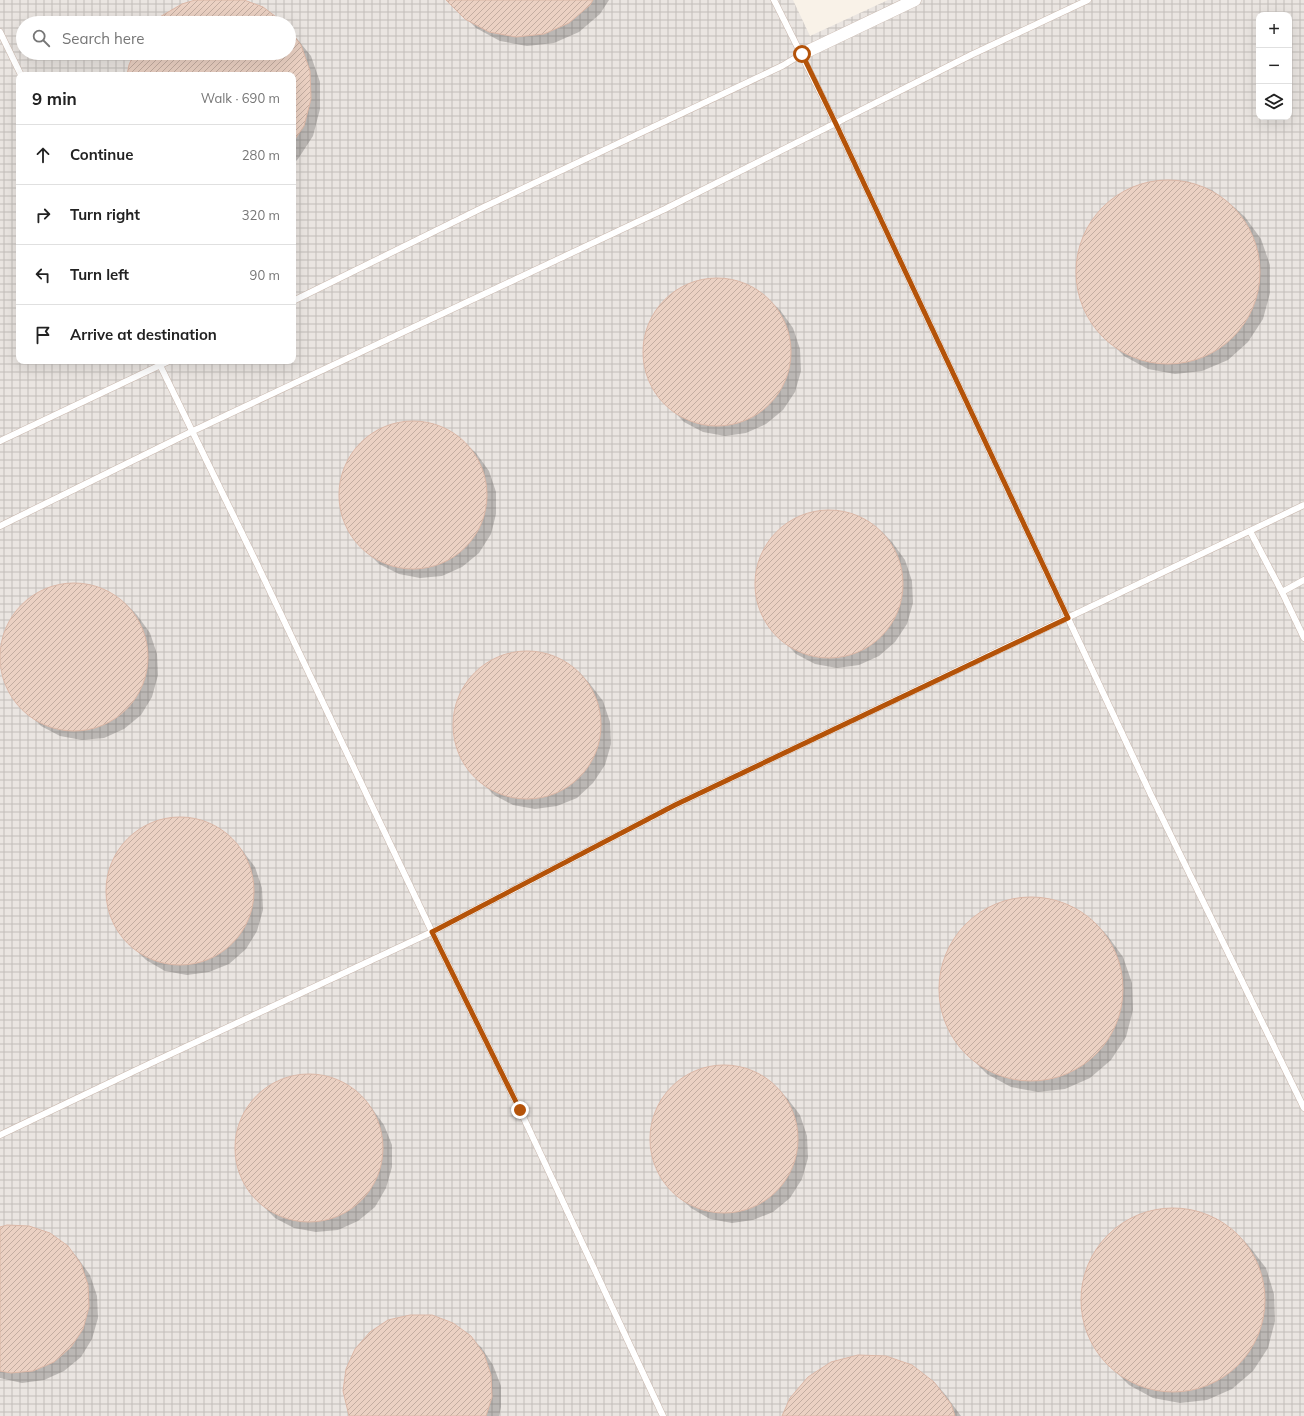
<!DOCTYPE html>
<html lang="en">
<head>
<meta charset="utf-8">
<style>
  :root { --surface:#fff; --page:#f6f6f6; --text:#222; --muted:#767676; --line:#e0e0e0 }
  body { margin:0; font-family:Mulish,sans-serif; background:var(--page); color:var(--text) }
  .controls { position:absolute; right:12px; top:12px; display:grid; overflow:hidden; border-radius:8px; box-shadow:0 4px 16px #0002 }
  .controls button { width:36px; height:36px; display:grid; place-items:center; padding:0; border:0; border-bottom:1px solid var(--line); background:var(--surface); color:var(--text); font:20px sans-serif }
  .stop { position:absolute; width:12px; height:12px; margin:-9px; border:3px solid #b45309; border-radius:50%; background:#fff }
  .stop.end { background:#b45309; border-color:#fff; box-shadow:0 1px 4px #0008 }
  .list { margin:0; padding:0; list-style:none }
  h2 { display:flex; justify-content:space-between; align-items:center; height:52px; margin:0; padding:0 16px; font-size:17px }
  h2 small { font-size:13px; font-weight:400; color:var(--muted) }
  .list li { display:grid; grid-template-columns:26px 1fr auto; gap:12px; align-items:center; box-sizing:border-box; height:60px; padding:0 16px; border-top:1px solid var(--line) }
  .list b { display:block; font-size:15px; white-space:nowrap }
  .list em { font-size:13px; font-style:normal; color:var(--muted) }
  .icon { flex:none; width:22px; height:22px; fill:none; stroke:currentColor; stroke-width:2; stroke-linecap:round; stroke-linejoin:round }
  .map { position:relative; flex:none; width:1304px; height:1416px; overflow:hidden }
  .search { position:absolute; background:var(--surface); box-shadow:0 4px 16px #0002; left:16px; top:16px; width:280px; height:44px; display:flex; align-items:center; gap:10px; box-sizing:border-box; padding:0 14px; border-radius:22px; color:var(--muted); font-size:15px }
  .panel { position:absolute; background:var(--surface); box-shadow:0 4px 16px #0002; left:16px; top:72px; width:280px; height:292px; border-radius:8px }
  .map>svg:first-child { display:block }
</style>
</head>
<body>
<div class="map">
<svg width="1304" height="1416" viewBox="0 0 1304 1416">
  <defs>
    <pattern id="industrial-grid" width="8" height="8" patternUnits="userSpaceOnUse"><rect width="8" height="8" fill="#eae5e1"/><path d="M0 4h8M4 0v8" fill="none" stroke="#c2bdb9"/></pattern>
    <pattern id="building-hatch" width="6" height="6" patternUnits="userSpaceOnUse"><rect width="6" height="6" fill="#ebd1c3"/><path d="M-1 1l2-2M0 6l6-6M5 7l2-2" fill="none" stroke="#c3ada1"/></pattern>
  </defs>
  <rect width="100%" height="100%" fill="#f9f2e8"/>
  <path fill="url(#industrial-grid)" fill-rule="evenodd" d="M0,0H793L810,36L888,0H1304V1416H0ZM1259,15H1289V117H1259ZM23,23H289V53H23ZM19,75H293V361H19Z"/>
  <g fill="#0003">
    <polygon points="448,0 609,0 600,14 579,32 554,43 527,46 500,41 476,28"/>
    <polygon points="289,29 311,56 320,82 320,109 313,136 298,159 293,164 293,75 128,75 135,53 289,53"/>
    <polygon points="1159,180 1186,181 1212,190 1234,207 1245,217 1261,239 1270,265 1270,293 1263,319 1248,342 1228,360 1202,371 1175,374 1148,369 1124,356 1094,326 1081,302 1076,275 1080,248 1091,223 1109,202 1132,187"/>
    <polygon points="709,279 731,280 752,287 769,300 780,310 793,328 800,349 801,371 795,392 783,410 766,424 746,433 725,436 703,432 684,422 658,395 648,376 644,354 646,333 655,313 669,296 688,284"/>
    <polygon points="405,422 427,423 447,430 465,443 476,453 489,471 496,492 496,514 491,534 479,553 462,567 442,576 420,578 399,574 379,564 353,538 343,519 339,497 342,476 351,456 365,439 384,427"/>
    <polygon points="821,511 843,512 864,519 882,532 892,542 905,560 912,581 913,603 907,624 895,642 879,656 859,665 837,668 815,664 796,654 770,627 760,608 756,587 758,565 767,545 782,528 800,517"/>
    <polygon points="67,584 89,584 109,592 127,605 137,615 150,633 157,654 158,675 152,697 141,715 124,729 104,738 82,740 60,736 41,726 15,700 5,681 1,659 4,637 12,618 27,601 45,589"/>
    <polygon points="519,652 542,653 562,660 580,673 590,684 603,701 610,722 611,744 605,765 593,783 577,798 557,806 535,809 513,805 494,795 468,768 458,749 454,728 456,706 465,686 480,669 498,658"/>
    <polygon points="172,818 194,819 214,826 232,839 242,850 255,867 262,888 263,910 257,931 246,949 229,964 209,972 187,975 165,971 146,960 120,934 110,915 106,894 109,872 117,852 132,835 150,824"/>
    <polygon points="1021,898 1049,899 1075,908 1097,925 1107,935 1123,957 1132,983 1133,1010 1126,1037 1111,1060 1090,1078 1065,1089 1038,1092 1011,1087 987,1074 957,1044 944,1020 939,993 942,966 954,940 972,920 995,905"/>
    <polygon points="716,1066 738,1067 759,1074 776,1087 787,1098 800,1115 807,1136 808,1158 802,1179 790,1198 773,1212 753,1220 732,1223 710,1219 691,1208 665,1183 655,1163 651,1142 653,1120 662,1100 676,1083 695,1072"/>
    <polygon points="301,1075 323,1076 343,1083 361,1096 371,1107 384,1125 392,1145 392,1167 386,1188 375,1207 358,1221 338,1230 316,1232 294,1228 275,1218 249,1192 239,1173 235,1151 238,1129 247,1109 261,1093 280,1081"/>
    <polygon points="1163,1209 1191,1210 1217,1219 1239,1236 1249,1246 1266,1268 1274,1294 1275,1321 1268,1348 1253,1371 1232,1389 1207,1400 1180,1403 1153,1398 1129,1385 1099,1355 1086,1331 1081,1304 1084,1277 1096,1251 1114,1231 1137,1216"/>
    <polygon points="0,1228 67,1247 77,1257 90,1275 97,1296 98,1318 92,1339 81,1357 64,1371 44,1380 22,1383 0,1378"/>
    <polygon points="470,1337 481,1347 493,1365 501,1386 501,1407 499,1416 350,1416"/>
    <polygon points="934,1382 944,1393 961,1416 783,1416"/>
  </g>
  <g fill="url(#building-hatch)" stroke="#dcb7a6">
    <polygon points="195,0 244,0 263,7 284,23 154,23 158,18 182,4"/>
    <polygon points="446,0 593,0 590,5 569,23 544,34 516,37 489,32 465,19"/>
    <polygon points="289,29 301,45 310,71 311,99 304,126 293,142 293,75 127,75 129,65 134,53 289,53"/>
    <circle cx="1168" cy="272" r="92"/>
    <circle cx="717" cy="352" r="74"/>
    <circle cx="413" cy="495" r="74"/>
    <circle cx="829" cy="584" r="74"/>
    <circle cx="74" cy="657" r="74"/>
    <circle cx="527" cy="725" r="74"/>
    <circle cx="180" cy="891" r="74"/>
    <circle cx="1031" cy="989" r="92"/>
    <circle cx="724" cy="1139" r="74"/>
    <circle cx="309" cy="1148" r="74"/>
    <circle cx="1173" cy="1300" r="92"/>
    <polygon points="7,1225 29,1226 50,1233 68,1246 81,1264 88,1285 89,1307 83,1329 71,1347 54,1362 33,1371 11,1373 0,1371 0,1227"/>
    <polygon points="410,1315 432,1315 453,1323 471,1336 484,1354 491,1375 492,1397 486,1416 349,1416 343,1391 346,1369 355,1349 370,1332 388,1320"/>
    <polygon points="858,1355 886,1356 912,1365 934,1382 951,1404 955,1416 782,1416 790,1398 808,1377 831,1362"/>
  </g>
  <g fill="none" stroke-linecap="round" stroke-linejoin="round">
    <g stroke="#cab9af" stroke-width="7">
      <g id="service">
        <polyline points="774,0 836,124 1151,795 1304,1108"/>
        <polyline points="0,32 21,75"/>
        <polyline points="293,301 484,207 782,66 802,54"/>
        <polyline points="158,361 257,564 432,932 520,1110 663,1416"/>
        <polyline points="0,441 169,361"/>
        <polyline points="0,526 193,431 665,209 971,55 1088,0"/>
        <polyline points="1250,531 1282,592 1304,638"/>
        <polyline points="1282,592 1304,580"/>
        <polyline points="0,1135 147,1065 432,932 675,805 1304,505"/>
      </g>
    </g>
    <g stroke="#cab9af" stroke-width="13">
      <polyline id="minor" points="802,54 915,0"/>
    </g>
    <use href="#service" stroke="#fff" stroke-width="6"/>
    <use href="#minor" stroke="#fff" stroke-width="12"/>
  </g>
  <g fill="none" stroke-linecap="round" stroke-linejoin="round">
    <polyline stroke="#b45309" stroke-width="5" points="520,1110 432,932 675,805 1068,618 836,124 802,54"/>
  </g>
</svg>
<div class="controls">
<button>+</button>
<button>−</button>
<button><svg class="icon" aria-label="layers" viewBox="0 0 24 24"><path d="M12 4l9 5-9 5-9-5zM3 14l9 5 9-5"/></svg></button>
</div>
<div class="stop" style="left:802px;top:54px"></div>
<div class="stop end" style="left:520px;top:1110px"></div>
<div class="search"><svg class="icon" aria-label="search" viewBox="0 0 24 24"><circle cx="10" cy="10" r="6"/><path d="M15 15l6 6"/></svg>Search here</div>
<section class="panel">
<h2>9 min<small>Walk · 690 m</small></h2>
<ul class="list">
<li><svg class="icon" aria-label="ahead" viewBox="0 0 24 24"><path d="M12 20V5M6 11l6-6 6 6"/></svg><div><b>Continue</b></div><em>280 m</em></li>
<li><svg class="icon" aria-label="right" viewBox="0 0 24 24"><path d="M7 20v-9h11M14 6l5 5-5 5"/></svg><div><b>Turn right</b></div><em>320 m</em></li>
<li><svg class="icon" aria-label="left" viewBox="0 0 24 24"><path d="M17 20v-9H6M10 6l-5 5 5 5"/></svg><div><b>Turn left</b></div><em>90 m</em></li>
<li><svg class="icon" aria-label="arrive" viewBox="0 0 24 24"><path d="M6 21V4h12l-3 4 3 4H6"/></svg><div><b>Arrive at destination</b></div></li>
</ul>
</section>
</div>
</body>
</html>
